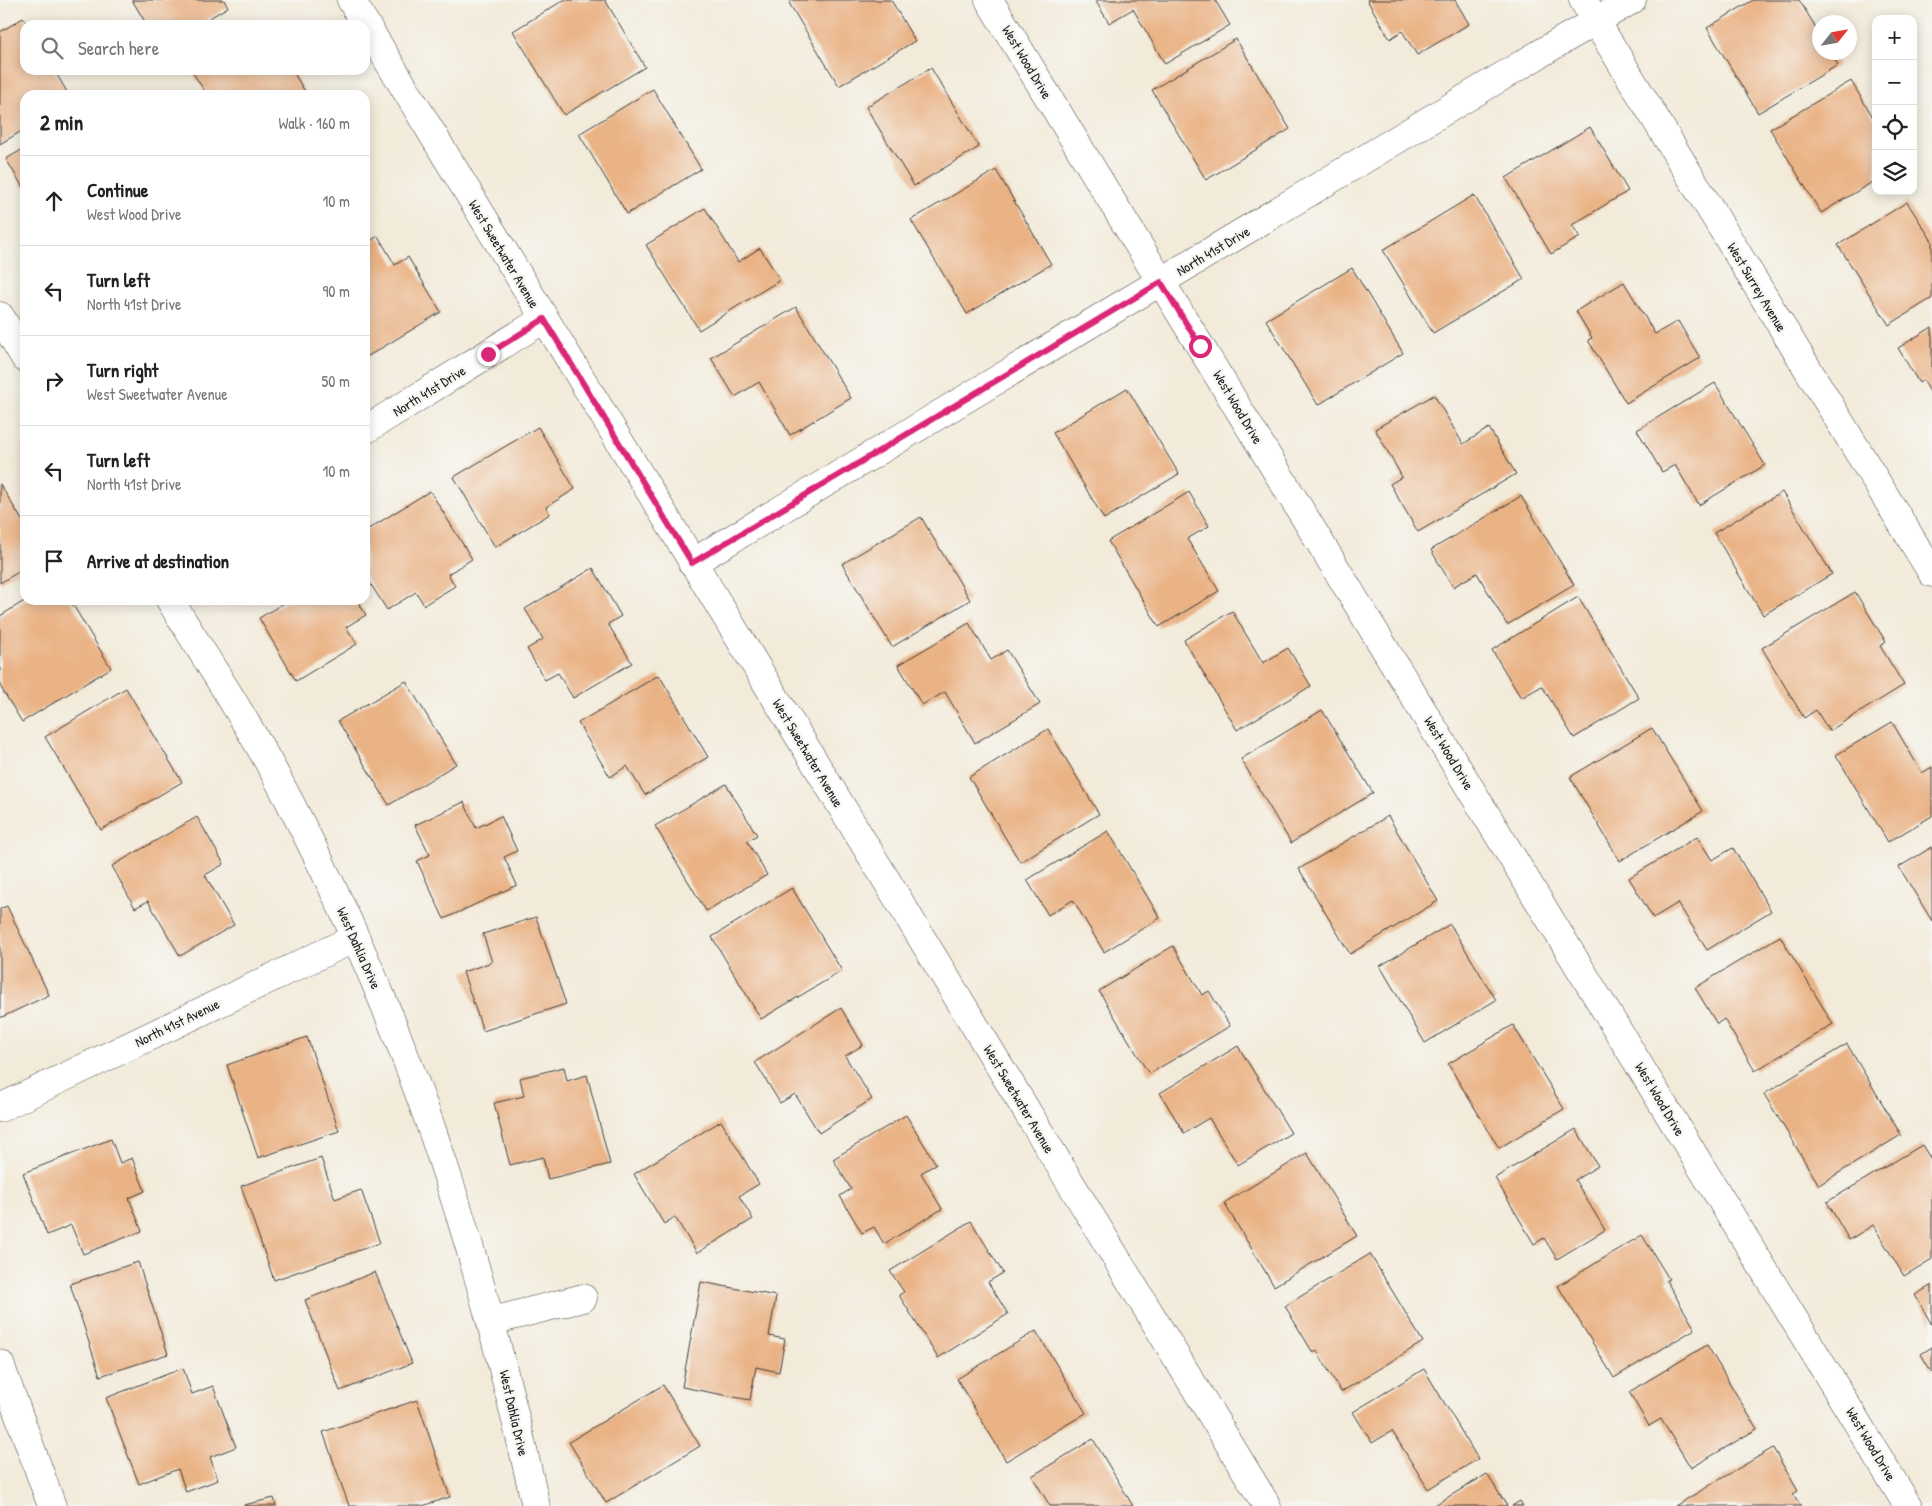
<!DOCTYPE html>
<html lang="en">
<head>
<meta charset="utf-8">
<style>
  :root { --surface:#fff; --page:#f2f2f2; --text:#222; --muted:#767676; --line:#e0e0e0 }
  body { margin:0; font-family:"Patrick Hand",sans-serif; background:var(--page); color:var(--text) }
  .controls { position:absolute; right:15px; top:15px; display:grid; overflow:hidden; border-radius:10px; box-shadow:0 2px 12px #0003 }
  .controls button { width:45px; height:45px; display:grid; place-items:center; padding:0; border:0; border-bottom:1px solid var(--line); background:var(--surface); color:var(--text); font:25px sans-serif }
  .compass { position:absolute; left:1812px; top:15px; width:45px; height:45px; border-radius:50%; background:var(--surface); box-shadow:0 2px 12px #0003; rotate:59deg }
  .stop { position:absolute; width:15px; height:15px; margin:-11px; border:4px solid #db2777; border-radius:50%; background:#fff }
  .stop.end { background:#db2777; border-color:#fff; box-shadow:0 1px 5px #0008 }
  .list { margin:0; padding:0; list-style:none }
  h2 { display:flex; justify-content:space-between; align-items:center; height:65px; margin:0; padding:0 20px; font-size:21px }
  h2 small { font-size:16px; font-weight:400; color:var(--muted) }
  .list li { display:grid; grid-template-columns:32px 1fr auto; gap:15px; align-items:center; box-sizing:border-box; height:90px; padding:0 20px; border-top:1px solid var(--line) }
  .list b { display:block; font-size:19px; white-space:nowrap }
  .list p { margin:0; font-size:16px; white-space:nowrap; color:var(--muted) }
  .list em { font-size:16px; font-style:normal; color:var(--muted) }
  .icon { flex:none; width:28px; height:28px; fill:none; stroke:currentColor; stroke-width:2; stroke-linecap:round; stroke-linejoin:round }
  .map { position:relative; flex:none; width:1932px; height:1506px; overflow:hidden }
  .search { position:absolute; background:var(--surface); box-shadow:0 2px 12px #0003; left:20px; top:20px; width:350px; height:55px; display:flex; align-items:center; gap:12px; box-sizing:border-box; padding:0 18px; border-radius:15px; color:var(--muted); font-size:19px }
  .panel { position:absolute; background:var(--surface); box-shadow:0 2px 12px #0003; left:20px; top:90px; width:350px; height:515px; border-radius:15px }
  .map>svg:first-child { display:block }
</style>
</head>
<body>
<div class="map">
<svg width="1932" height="1506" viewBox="0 0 1932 1506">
  <rect width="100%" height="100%" fill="#f6f6f2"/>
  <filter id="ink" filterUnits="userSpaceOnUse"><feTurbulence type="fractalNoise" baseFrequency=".02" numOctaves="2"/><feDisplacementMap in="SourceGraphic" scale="10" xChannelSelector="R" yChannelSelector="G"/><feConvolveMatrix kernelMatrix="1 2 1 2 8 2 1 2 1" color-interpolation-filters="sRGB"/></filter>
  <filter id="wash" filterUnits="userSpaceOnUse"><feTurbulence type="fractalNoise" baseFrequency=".0096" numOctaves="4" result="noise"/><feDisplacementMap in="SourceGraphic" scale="20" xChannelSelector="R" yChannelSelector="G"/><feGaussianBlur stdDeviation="1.12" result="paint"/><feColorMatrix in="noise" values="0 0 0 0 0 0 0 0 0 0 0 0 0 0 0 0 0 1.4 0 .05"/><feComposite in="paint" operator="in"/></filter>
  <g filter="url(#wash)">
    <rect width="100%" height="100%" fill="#f3ebda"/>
    <g id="blocks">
      <g fill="#eab386">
        <polygon points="132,0 224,0 228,7 198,25 147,25"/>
        <polygon points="564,0 605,0 645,67 564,115 513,31"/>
        <polygon points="793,0 891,0 915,41 839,86 789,3"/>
        <polygon points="1095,0 1215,0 1230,25 1165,64 1133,9 1109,23"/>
        <polygon points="1367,0 1455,0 1469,24 1417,55 1402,31 1390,39"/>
        <polygon points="1753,0 1799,0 1820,34 1820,52 1830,52 1838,65 1758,113 1707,28"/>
        <polygon points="23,18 27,25 25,25 25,70 54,70 69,95 25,95 25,129 0,144 0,32"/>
        <polygon points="262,20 265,25 254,25"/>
        <polygon points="1236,39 1290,129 1206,180 1152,90"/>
        <polygon points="931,68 979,147 914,186 866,107"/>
        <polygon points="191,70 292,70 307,95 207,95"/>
        <polygon points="1851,81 1876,122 1876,180 1821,213 1770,129"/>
        <polygon points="653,89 701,169 627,214 579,134"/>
        <polygon points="1590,127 1628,191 1572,225 1580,237 1551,254 1506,178"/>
        <polygon points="25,148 25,191 6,159"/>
        <polygon points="996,170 1051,264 967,314 911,220"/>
        <polygon points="1474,195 1524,279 1433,333 1383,250"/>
        <polygon points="1907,202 1932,241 1932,298 1889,325 1838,245"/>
        <polygon points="705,208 738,262 760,248 780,280 699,330 646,245"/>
        <polygon points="378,236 395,265 408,257 441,312 365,358 365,244"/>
        <polygon points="1352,268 1403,353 1318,405 1266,320"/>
        <polygon points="1624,282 1655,334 1678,321 1700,358 1626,403 1588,340 1592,338 1576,311"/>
        <polygon points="796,307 851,398 790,435 759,382 735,397 711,358"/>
        <polygon points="1932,327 1932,395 1923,380 1919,383 1898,348"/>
        <polygon points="1715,383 1765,465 1699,505 1675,465 1662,472 1637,430"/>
        <polygon points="1127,388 1179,474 1104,519 1053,433"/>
        <polygon points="1434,395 1463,444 1489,428 1516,474 1418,532 1390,484 1402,477 1375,429"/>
        <polygon points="538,427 575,489 546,507 550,514 495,547 454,477"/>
        <polygon points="0,484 25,525 25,568 0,583"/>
        <polygon points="430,491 472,559 448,574 455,586 424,605 416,592 387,610 365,575 365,531"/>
        <polygon points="1189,492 1209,526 1187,539 1219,591 1159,627 1108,541"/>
        <polygon points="1782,492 1832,574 1763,615 1714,533"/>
        <polygon points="1521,496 1574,585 1507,625 1477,573 1453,587 1431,550"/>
        <polygon points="921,517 970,600 892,647 842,564"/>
        <polygon points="593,568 621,616 608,624 632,663 573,698 558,673 545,680 527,649 543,639 525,609"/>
        <polygon points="1855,592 1886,642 1880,646 1904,685 1829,731 1816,710 1804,718 1762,648"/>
        <polygon points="1578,597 1639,698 1574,738 1542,686 1521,698 1492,650"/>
        <polygon points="26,600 70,600 111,668 22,722 0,686 0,616"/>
        <polygon points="289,600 357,600 366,615 346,627 357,644 296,681 259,618"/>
        <polygon points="1232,611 1263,663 1288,648 1311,686 1237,730 1184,640"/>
        <polygon points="969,623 991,660 1007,650 1040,704 975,743 945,692 922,705 898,665"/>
        <polygon points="659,675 708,757 645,795 627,766 610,777 578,723"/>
        <polygon points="406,681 456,764 389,805 338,721"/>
        <polygon points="126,688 182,782 101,830 45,737"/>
        <polygon points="1322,710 1373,793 1291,843 1241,759"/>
        <polygon points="1892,722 1922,773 1932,767 1932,816 1888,842 1836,755"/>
        <polygon points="1652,728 1703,811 1620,861 1570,777"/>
        <polygon points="1048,729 1099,814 1020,862 969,777"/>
        <polygon points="726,784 757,835 747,841 767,875 706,911 655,826"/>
        <polygon points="464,802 476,828 501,816 517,851 504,857 517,885 444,919 417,861 430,855 415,825"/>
        <polygon points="1388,816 1438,901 1350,954 1299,869"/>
        <polygon points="197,817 224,864 205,875 234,925 180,956 148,901 135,908 112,866"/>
        <polygon points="1108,831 1160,918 1104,952 1073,900 1048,915 1027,880"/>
        <polygon points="1697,837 1712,860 1733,848 1771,911 1707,950 1678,903 1653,918 1629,878"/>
        <polygon points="1932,847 1932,921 1899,867"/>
        <polygon points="792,888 842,971 761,1019 712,937"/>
        <polygon points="7,906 49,995 0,1018 0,909"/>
        <polygon points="536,917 566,1004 483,1031 463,972 492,962 483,934"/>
        <polygon points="1450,924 1496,1000 1425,1043 1380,966"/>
        <polygon points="1780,936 1833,1024 1755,1071 1724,1019 1717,1024 1695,988"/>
        <polygon points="1173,946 1202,995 1209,991 1230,1026 1149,1074 1099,991"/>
        <polygon points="841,1008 863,1045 845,1056 872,1099 819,1133 795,1094 780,1103 755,1062"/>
        <polygon points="1513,1025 1564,1109 1499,1148 1448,1064"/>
        <polygon points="307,1037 339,1131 258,1158 227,1065"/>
        <polygon points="1847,1044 1901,1135 1819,1185 1764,1094"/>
        <polygon points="1238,1046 1291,1133 1238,1165 1209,1118 1184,1133 1160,1093"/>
        <polygon points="564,1067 567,1081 587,1075 610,1164 548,1179 543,1157 510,1165 494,1103 524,1096 520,1078"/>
        <polygon points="906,1115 936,1164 921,1173 942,1209 884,1244 874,1227 862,1233 840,1196 851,1189 833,1159"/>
        <polygon points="721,1121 759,1184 739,1196 753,1219 697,1253 675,1217 664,1224 634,1174"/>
        <polygon points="1576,1129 1598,1166 1575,1180 1605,1230 1557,1259 1544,1238 1534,1244 1495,1178"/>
        <polygon points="111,1139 120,1163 132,1158 145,1191 129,1198 142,1231 83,1254 71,1225 47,1235 23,1173"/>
        <polygon points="1922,1145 1932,1161 1932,1259 1904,1276 1873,1225 1849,1240 1827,1202"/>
        <polygon points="1307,1153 1357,1236 1274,1286 1224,1203"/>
        <polygon points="321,1158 335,1199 361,1190 380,1243 274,1280 241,1186"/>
        <polygon points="971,1221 1003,1273 988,1282 1008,1314 938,1358 899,1295 904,1292 890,1271"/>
        <polygon points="1642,1235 1669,1279 1666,1280 1695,1329 1614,1378 1558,1286"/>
        <polygon points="1370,1254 1423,1342 1341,1392 1317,1351 1313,1353 1285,1306"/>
        <polygon points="138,1262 168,1354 100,1376 70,1284"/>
        <polygon points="375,1272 412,1363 340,1391 305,1300"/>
        <polygon points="701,1282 776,1296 769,1336 785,1339 779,1372 756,1367 750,1400 682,1387"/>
        <polygon points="1932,1285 1932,1325 1915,1295"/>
        <polygon points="1036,1331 1086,1413 1006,1461 957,1379"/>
        <polygon points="1707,1345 1757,1429 1691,1468 1661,1419 1649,1426 1629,1392"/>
        <polygon points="1932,1347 1932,1373 1921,1354"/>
        <polygon points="183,1368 192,1394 213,1386 236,1447 210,1457 218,1480 186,1492 178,1469 139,1484 106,1398"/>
        <polygon points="1424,1369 1478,1459 1428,1489 1392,1431 1372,1443 1353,1412"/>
        <polygon points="663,1385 700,1446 606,1503 569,1442"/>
        <polygon points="417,1400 450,1497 422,1506 349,1506 323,1432"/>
        <polygon points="1093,1439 1133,1506 1050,1506 1032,1476"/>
        <polygon points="1773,1448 1798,1491 1793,1494 1801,1506 1675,1506"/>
        <polygon points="1487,1474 1507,1506 1433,1506"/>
        <polygon points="274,1498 276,1506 244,1506 244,1505"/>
        <polygon points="1520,1501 1523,1506 1512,1506"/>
      </g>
    </g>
  </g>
  <g filter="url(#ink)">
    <use href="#blocks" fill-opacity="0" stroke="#3c3b38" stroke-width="1"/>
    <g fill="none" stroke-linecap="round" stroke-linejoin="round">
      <g stroke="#3c3b38" stroke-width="29">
        <g id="minor">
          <polyline points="351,0 1267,1506"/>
          <polyline points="989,0 1908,1506"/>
          <polyline points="1583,0 1932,573"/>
          <polyline points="0,316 25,358"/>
          <polyline points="365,430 544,319"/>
          <polyline points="692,563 1556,44 1632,0"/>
          <path d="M170,600C205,658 243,714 275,774C314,847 351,924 383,1001C451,1164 497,1334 536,1506"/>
          <polyline points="0,1108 355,938"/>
          <polyline points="492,1321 583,1298"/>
          <polyline points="0,1364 52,1506"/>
        </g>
      </g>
      <use href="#minor" stroke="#fff" stroke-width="28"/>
    </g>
  </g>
  <g fill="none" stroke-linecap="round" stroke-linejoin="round" filter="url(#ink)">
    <polyline stroke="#db2777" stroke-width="6" points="488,354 544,319 692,563 1161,282 1200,346"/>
  </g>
  <g text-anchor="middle" stroke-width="5" stroke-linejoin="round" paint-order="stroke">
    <g font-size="14" fill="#1c1c1c" stroke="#f6f6f2">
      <text transform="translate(1027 62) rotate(59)" y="5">West Wood Drive</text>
      <text transform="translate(1213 251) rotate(-31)" y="5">North 41st Drive</text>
      <text transform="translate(504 254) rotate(59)" y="5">West Sweetwater Avenue</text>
      <text transform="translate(1757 287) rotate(59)" y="5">West Surrey Avenue</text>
      <text transform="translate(429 391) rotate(-32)" y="5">North 41st Drive</text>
      <text transform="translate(1238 407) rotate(59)" y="5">West Wood Drive</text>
      <text transform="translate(808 753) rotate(59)" y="5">West Sweetwater Avenue</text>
      <text transform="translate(1449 753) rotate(59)" y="5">West Wood Drive</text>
      <text transform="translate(359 948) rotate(66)" y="5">West Dahlia Drive</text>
      <text transform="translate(177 1023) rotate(-26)" y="5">North 41st Avenue</text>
      <text transform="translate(1019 1099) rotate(59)" y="5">West Sweetwater Avenue</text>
      <text transform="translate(1660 1099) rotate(59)" y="5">West Wood Drive</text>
      <text transform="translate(514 1413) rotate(77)" y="5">West Dahlia Drive</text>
      <text transform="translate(1871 1444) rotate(59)" y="5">West Wood Drive</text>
    </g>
  </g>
</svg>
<div class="controls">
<button>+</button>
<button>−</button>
<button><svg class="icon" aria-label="locate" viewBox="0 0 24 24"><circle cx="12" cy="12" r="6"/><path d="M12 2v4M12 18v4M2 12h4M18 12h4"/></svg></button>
<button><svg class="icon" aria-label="layers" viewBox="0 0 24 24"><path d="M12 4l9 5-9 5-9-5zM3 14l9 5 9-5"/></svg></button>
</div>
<svg class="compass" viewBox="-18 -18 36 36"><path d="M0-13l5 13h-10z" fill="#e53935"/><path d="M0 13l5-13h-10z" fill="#767676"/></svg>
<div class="stop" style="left:1200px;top:346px"></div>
<div class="stop end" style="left:488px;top:354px"></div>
<div class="search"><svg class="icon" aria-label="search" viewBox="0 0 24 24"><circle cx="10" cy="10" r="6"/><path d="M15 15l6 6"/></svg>Search here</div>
<section class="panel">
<h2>2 min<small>Walk · 160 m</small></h2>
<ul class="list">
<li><svg class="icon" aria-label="ahead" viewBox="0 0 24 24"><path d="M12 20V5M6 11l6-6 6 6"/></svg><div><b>Continue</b><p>West Wood Drive</p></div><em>10 m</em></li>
<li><svg class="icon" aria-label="left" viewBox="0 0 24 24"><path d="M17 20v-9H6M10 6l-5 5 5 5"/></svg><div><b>Turn left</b><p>North 41st Drive</p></div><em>90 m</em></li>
<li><svg class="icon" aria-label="right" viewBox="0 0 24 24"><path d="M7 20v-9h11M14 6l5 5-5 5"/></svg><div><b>Turn right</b><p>West Sweetwater Avenue</p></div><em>50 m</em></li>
<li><svg class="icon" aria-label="left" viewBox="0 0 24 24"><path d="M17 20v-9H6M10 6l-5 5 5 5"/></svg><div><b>Turn left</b><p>North 41st Drive</p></div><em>10 m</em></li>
<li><svg class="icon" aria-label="arrive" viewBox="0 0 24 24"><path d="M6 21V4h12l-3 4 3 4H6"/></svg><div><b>Arrive at destination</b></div></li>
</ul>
</section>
</div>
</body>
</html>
